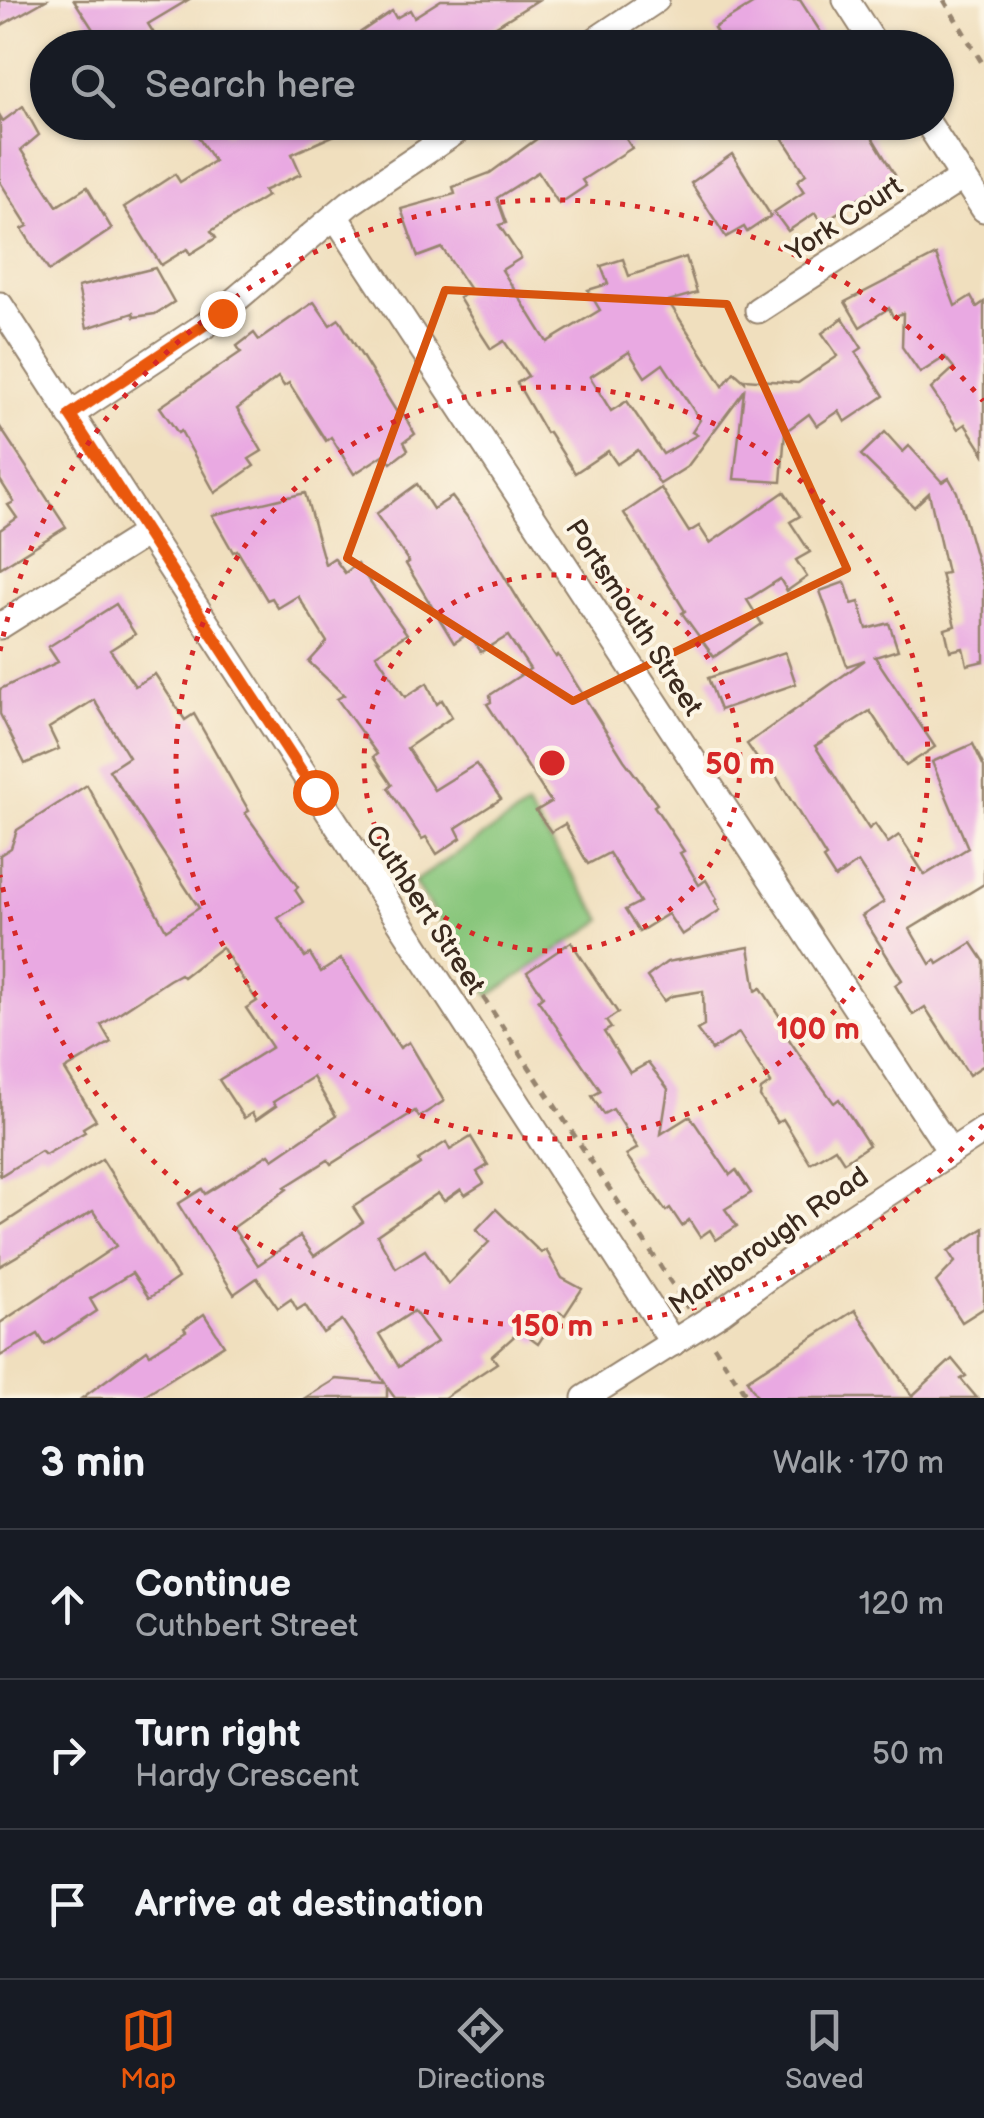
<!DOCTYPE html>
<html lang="en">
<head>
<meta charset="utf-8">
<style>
  :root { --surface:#171b24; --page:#20242c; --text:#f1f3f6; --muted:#9ea1a6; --line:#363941; --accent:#ea580c }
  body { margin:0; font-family:"Balsamiq Sans",sans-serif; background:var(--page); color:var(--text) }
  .stop { position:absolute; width:30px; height:30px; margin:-22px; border:8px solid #ea580c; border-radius:50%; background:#fff }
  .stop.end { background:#ea580c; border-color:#fff; box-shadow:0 2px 10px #0008 }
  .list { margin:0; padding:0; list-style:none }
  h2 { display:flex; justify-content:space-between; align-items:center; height:130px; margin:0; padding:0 40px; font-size:42px }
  h2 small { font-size:32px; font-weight:400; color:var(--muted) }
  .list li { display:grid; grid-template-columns:65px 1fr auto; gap:30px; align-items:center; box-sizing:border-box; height:150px; padding:0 40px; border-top:2px solid var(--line) }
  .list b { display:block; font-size:38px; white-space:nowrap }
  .list p { margin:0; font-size:32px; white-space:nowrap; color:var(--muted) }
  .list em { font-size:32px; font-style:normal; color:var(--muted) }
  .icon { flex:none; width:55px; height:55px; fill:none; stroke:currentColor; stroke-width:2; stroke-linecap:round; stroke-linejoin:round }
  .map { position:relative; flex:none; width:984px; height:1398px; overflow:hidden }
  .search { position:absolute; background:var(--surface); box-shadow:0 2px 8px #0004; left:30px; right:30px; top:30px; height:110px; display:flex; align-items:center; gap:25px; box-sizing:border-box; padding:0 35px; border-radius:55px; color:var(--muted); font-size:38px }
  .sheet { height:580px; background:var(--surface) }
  nav { display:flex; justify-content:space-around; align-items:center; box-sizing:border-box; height:140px; border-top:2px solid var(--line); background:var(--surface); font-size:28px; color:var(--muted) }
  nav a { display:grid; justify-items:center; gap:5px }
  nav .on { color:var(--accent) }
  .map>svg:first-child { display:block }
</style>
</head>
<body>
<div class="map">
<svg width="984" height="1398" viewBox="0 0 984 1398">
  <rect width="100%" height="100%" fill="#fcf5e5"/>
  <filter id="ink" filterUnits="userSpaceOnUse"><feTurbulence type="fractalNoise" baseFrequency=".01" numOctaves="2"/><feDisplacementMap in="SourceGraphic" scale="20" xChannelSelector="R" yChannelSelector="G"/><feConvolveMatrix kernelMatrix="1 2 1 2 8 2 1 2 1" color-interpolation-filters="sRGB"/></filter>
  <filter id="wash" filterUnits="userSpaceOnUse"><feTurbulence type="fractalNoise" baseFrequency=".0048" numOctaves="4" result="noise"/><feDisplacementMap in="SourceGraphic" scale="40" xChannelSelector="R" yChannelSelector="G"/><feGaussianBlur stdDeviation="2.25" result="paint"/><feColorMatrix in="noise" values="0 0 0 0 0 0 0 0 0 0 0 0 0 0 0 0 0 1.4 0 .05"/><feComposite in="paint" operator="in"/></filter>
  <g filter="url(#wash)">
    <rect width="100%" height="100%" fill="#f0dfbe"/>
    <polygon fill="#88c67c" stroke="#62784d" stroke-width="2.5" points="527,807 603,920 489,996 414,882"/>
    <g id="blocks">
      <g fill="#e9a9e2" fill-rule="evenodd">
        <polygon points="0,0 46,0 0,26"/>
        <polygon points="74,0 188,0 148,24 163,48 105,48"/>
        <polygon points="441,0 538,0 461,48 337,48 392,11 396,18 410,10 414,17"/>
        <polygon points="759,0 800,0 831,48 726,48 714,28"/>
        <polygon points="23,106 39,135 21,150 57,206 87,187 112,229 49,271 22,229 28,226 0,182 0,116 3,121"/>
        <polygon points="188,122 220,122 226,133 250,122 364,122 292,154 301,174 263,191 267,196 211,231 216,238 190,254 187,249 161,265 124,207 175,174 180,182 214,161"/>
        <path d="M560,122H615L632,148L582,180L586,186L559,204L538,172L497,198L506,223L499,225L521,258L502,270L547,342L600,310L588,290L608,284L601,266L623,259L629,276L686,257L697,293L668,301L723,386L734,372L745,382V379L798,383L838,356L822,333L843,318L862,348L856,352L884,396L845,422L839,411L817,426L809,414L785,432L781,482L734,479L744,391L687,467L660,484L638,450L617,464L608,451L575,473L549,432L546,433L517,383L528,376L504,341L491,349L478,329L459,298L471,291L442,248L418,257L401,209L455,194L453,187L490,173ZM629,352L645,377L663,364L700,420L692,432L697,435L663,454L627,401L611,411L590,377Z"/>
        <polygon points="772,122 863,122 895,175 822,223 815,213 788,231 774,212 804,192 797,181 806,174"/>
        <polygon points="732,154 771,216 747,232 744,227 726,237 691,183"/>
        <polygon points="936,255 955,306 971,296 977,307 984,302 984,454 965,424 958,429 931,389 954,368 945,357 920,373 902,347 903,313 893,317 889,308 860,327 845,302"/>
        <polygon points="155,268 174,302 155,314 134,317 133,313 87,328 78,287"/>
        <polygon points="314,302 330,325 339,319 396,411 400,409 415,434 404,442 408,450 391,463 385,454 354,474 331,437 326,441 289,383 284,386 278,377 237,409 262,451 249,459 254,466 215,493 181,431 178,433 160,407 241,352 237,346 254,333 259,340"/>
        <polygon points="0,427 66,527 0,568 0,530 17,518 8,505 14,502 0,480"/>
        <polygon points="885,432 903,452 909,446 942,482 949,478 957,492 984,586 984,661 967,665 963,648 950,651 945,629 955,626 941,574 947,573 929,493 914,507 861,455"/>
        <polygon points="417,484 433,509 452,497 471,522 526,612 556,657 558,655 624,760 657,804 654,806 684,851 680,853 699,885 706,880 717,899 715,901 720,910 682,935 668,914 639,932 625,910 640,902 609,853 588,864 565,824 551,832 536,811 551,802 487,704 491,702 490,695 530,669 508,636 481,652 469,633 454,643 406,564 409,562 376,514"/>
        <polygon points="661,488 689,532 699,526 710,543 784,492 800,516 790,522 810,552 796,560 807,577 787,591 780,579 747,600 762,624 714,657 682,613 685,611 624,513"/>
        <polygon points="305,493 325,564 334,558 345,573 357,564 407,634 376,654 405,697 427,683 437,704 442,700 452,717 407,748 434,790 476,764 501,799 456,828 461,838 437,854 426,837 422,839 388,788 392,785 373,757 377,754 337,699 344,695 309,662 327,642 298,596 278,608 272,598 267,600 237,550 233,552 212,515"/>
        <polygon points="845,582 852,604 859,602 867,629 889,623 898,650 875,657 935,747 906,766 870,711 815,746 869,829 875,824 888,843 899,835 925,875 968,848 932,762 973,744 984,767 984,884 910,929 930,964 936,960 938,964 972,943 984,961 984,1065 969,1075 925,1007 913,1015 895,985 902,980 862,916 884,902 858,862 835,878 823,859 826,857 768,763 763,767 747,744 865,660 847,666 820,591"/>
        <path d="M116,604L135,634L110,650L135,686L155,674L185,720L194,714L249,811L245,813L298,887L295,890L303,902L278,918L305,957L310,954L321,972L341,959L400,1048L409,1042L444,1101L419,1117L415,1111L331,1164L328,1160L285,1187L287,1189L233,1228L258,1265L300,1236L314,1256L363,1222L353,1207L420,1164L418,1160L446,1142L450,1150L471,1137L488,1165L477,1172L484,1183L465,1195L461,1189L444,1201L438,1193L377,1235L396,1268L425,1250L448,1284L489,1242L476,1230L496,1209L541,1253L546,1250L562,1278L582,1289L565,1315L559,1312L538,1344L520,1331L492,1356L497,1363L444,1398H395L387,1387V1398H305L336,1379L385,1383L342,1320L323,1333L305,1305L297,1310L291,1299L278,1308L257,1278L234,1294L178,1204L202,1189L205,1194L269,1154L273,1159L336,1116L313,1077L273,1102L276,1106L256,1120L252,1113L244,1118L219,1080L272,1047L246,1008L257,1001L222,947L183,977L180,974L169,980L101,1025L111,1042L65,1070L96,1120L83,1128L85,1132L45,1155L41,1151L0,1176V855L11,848L17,830L87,785L166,930L199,908L109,770L129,757L94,700L49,728L59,749L25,764L0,714V689L58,662L48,647ZM414,1311L437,1342L399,1367L379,1334Z"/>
        <polygon points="785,652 796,684 720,710 708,678"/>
        <polygon points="571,942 618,1013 606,1021 611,1028 604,1032 630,1073 648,1063 668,1089 661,1134 690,1116 730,1175 736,1170 751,1193 725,1209 737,1226 716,1240 710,1230 700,1237 689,1220 682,1226 670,1208 666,1211 626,1155 638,1148 613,1109 603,1114 592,1096 601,1091 538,1000 543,996 527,972"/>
        <polygon points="749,947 756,991 761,988 782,1020 778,1023 805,1063 834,1103 839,1099 869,1145 844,1162 835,1148 810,1163 783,1119 777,1123 760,1097 761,1090 771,1083 739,1033 712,1050 697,1030 704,1026 703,991 672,996 664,1001 647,977 667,962"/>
        <polygon points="102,1159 178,1278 149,1298 132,1273 90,1299 97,1311 45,1345 38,1334 0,1356 0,1323 116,1246 93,1211 0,1266 0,1226"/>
        <polygon points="984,1228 984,1308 962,1322 936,1282 955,1262 948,1251"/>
        <polygon points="855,1310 912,1396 952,1359 966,1376 961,1379 977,1398 758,1398 747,1380"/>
        <polygon points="204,1314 224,1345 140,1398 82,1398 147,1350 150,1354 186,1331 184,1328"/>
      </g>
    </g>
  </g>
  <g filter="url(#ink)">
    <use href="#blocks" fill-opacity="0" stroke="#96846e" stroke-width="2.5"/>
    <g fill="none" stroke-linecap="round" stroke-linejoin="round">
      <g stroke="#96846e" stroke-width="29">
        <g id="minor">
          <polyline points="846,0 877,48"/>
          <polyline points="584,48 656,0"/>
          <polyline points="927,122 984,209"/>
          <polyline points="335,216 950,1151"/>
          <polyline points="0,305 673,1343"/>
          <polyline points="758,310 963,177"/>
          <polyline points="70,415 207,324 350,203 470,122"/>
          <polyline points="0,626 147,533"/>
          <polyline points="585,1398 721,1312 827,1233 984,1130"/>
        </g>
      </g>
      <g stroke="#96846e" stroke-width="5" stroke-dasharray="8 8" stroke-linecap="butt">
        <polyline points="944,0 984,66"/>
        <polyline points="404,877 688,1308"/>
        <polyline points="714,1346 748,1398"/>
      </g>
      <use href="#minor" stroke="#fff" stroke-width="25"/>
    </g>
  </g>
  <g fill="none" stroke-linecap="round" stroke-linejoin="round" filter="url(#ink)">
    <polyline stroke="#ea580c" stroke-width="12" points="222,313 70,415 315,792"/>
  </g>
  <path fill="none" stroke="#d7540e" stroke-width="8" stroke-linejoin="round" d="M445,290L727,304L847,569L573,701L347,558Z"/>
  <g fill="none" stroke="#d62828" stroke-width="5" stroke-dasharray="5 10">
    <circle cx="552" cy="763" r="188"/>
    <circle cx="552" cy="763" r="376"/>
    <path d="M983 1125A563 563 0 0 1 0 875M0 651A563 563 0 0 1 983 401"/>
  </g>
  <g text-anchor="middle" stroke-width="8" stroke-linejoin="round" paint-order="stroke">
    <g font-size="28" fill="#3b2a1e" stroke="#fcf5e5">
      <text transform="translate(844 218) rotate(-33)" y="10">York Court</text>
      <text transform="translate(635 617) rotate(57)" y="10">Portsmouth Street</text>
      <text transform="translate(426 909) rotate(57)" y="10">Cuthbert Street</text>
      <text transform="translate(768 1240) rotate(-35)" y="10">Marlborough Road</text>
    </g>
  </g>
  <circle cx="552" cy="763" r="15" fill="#d62828" stroke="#fcf5e5" stroke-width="5"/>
  <g font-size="30" text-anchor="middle" font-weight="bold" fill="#d62828" stroke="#fcf5e5" stroke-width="8" stroke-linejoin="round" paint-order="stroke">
    <text x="740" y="774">50 m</text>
    <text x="818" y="1039">100 m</text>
    <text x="552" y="1336">150 m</text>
  </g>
</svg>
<div class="stop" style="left:315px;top:792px"></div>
<div class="stop end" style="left:222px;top:313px"></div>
<div class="search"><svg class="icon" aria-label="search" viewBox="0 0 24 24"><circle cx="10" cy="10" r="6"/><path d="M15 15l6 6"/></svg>Search here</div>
</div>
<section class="sheet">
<h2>3 min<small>Walk · 170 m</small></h2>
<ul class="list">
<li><svg class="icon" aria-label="ahead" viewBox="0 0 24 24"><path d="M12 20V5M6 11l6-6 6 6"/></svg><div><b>Continue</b><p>Cuthbert Street</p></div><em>120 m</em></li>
<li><svg class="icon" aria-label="right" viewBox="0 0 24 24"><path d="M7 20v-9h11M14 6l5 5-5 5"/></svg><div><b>Turn right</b><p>Hardy Crescent</p></div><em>50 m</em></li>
<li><svg class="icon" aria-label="arrive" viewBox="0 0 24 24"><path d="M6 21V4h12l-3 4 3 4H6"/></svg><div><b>Arrive at destination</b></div></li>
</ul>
</section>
<nav>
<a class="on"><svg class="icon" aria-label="map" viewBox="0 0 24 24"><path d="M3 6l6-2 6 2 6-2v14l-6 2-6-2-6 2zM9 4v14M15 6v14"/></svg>Map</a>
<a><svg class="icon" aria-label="directions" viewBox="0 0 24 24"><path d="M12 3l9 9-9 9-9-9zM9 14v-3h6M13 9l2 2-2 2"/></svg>Directions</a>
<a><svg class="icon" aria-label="saved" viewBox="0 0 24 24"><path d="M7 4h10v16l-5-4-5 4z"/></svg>Saved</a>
</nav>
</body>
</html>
